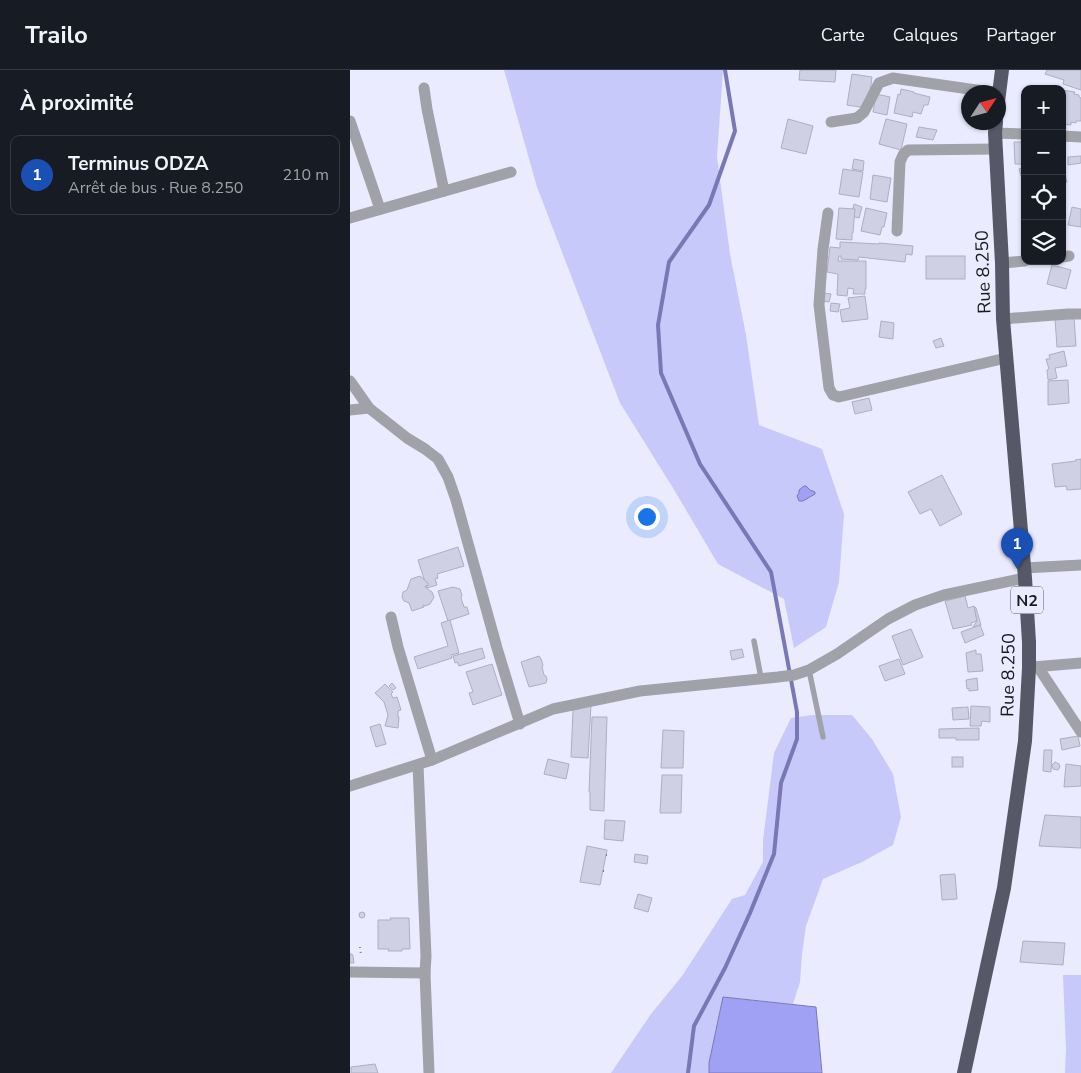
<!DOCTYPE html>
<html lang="fr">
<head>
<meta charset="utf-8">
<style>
  :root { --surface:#171b24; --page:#20242c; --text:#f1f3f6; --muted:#9ea1a6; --line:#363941; --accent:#ea580c }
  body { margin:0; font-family:"Nunito Sans",sans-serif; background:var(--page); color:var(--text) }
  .controls { position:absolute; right:15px; top:15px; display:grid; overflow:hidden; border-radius:10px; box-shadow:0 1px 4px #0004 }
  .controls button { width:45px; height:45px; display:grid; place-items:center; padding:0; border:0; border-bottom:1px solid var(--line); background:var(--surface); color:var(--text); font:25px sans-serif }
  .compass { position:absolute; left:611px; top:15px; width:45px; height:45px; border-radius:50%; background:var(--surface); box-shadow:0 1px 4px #0004; rotate:54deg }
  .you { position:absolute; left:296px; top:446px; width:18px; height:18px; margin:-12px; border:4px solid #fff; border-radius:50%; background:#1a73e8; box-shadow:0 0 0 8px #1a73e833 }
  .badge { display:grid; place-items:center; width:32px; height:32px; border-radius:50%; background:var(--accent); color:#fff; font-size:16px; font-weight:700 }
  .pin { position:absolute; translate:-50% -41px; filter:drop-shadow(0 1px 2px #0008) }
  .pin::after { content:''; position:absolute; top:26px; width:18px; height:15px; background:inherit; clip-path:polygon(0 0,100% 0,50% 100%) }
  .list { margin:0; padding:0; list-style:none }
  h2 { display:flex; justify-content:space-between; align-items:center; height:65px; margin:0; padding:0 20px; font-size:21px }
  h2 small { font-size:16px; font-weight:400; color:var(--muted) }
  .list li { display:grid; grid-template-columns:32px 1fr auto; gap:15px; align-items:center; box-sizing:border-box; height:80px; margin:0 10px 10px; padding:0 10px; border:1px solid var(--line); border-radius:10px }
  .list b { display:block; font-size:19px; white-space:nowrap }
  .list p { margin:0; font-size:16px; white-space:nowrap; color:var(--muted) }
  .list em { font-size:16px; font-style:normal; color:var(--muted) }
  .icon { flex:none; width:28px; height:28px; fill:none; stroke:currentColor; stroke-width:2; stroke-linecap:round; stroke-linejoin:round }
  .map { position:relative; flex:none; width:731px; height:1003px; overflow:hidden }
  header { display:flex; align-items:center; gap:30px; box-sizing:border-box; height:70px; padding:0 25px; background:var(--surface); border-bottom:1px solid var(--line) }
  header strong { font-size:24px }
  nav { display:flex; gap:28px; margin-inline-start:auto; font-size:18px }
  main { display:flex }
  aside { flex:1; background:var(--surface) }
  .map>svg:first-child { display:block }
</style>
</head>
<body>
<header>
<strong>Trailo</strong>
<nav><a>Carte</a><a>Calques</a><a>Partager</a></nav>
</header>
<main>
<aside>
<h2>À proximité<small></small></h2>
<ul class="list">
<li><span class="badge" style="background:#1a4fb4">1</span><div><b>Terminus ODZA</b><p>Arrêt de bus · Rue 8.250</p></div><em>210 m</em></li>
</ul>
</aside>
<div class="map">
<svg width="731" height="1003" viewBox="0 0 731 1003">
  <rect width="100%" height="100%" fill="#eaebfe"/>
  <g fill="#c7c9fa">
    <polygon points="154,0 373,0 367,87 380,184 396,265 409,355 472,379 494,444 489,512 476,557 444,578 434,529 368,494 323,418 270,333 187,117"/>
    <polygon points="462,645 502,645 522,669 543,704 551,747 543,775 512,792 473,809 456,856 452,884 450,912 443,934 373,927 359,993 359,1003 261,1003 301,944 332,906 382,829 395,825 413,792 413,770 424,683 441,648"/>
    <polygon points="713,905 731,905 731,1003 715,1003 716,979"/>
  </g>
  <g fill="#a0a1f4" stroke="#7878b5">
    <polygon points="454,416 456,416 460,420 465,422 465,424 453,431 449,431 447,426 449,423 449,420"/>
    <polygon points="373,927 466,937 472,1003 359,1003 359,993"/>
  </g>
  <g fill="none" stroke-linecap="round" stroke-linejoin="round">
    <polyline stroke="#7878b5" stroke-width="4" points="338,1003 344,956 375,898 400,843 424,784 431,713 447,669 447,642 421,502 350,394 311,303 308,255 319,192 359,135 385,61 375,0"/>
  </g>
  <g fill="#cfd0e3" stroke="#adafc1">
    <polygon points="450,0 486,0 485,12 449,10"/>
    <polygon points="697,0 731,0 731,20 713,14 714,10 695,4"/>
    <polygon points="502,4 522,7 519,31 516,38 497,35"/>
    <polygon points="551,19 564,22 564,23 580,27 578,35 574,35 571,44 563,42 562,47 544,43 548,24 550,25"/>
    <polygon points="712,20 725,22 724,24 729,25 729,27 731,28 731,51 726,51 726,53 721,52 721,55 712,54"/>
    <polygon points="526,24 540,27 537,45 523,42"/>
    <polygon points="438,49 463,56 456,84 431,78"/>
    <polygon points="536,49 557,54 551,80 529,74"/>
    <polygon points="569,57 587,60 583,70 566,67"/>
    <polygon points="664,72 675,72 675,94 665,94"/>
    <polygon points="731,86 731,93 718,95 718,87"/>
    <polygon points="504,89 514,91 513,101 502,99"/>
    <polygon points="712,95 717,112 712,113"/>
    <polygon points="675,97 675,119 669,99"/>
    <polygon points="493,99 513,102 509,127 489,124"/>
    <polygon points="523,105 541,108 537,132 520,129"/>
    <polygon points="504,134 512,137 509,148 501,146"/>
    <polygon points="722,137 731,139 731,157 718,155"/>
    <polygon points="489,138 505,139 503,163 502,163 502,170 486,169"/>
    <polygon points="516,138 537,143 534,157 532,157 530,165 511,161"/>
    <polygon points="490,172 529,174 529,173 563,176 562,185 556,184 555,192 509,187 508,190 491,189 491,186 489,186 488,191 516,191 516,219 515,219 515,224 503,224 504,219 498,218 497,226 487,225 488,204 477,202 480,177 490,178"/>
    <rect x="576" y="186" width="39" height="23"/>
    <polygon points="702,195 721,200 716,219 697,214"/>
    <polygon points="474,223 481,224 479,232 472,231"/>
    <polygon points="515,226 518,249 492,252 490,240 500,238 498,228"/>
    <polygon points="481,233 490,234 488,242 480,241"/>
    <polygon points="724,247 726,276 707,277 705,249"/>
    <polygon points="531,251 544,253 543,269 529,267"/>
    <polygon points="591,268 594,276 586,278 583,271"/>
    <polygon points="714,281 717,296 705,298 707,308 698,310 697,300 699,299 696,289 700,289 699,285"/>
    <polygon points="718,310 719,333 698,335 698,311"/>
    <polygon points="519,328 522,340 505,344 502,332"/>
    <polygon points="731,389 731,419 717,420 716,416 705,417 702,394 726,391 725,390"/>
    <polygon points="592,405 612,444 590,456 581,439 570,444 558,422"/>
    <polygon points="108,477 114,496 87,504 88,508 85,509 87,515 77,518 68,490"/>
    <polygon points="70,506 77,512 79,515 75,516 76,518 82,522 84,527 80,534 75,536 73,535 74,537 62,541 59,533 54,531 52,527 53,522 57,520 61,509"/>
    <polygon points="103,517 110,519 112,525 111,528 114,537 117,537 119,544 98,551 88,521"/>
    <polygon points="615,526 618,538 624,536 627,551 621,553 622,555 603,559 595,531"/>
    <polygon points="624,536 626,538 631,555 623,557 627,551"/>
    <polygon points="100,550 109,583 101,585 102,588 68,599 64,587 98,576 91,553"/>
    <polygon points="630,555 634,565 615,573 611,562"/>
    <polygon points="561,559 573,587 553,595 542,566"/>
    <polygon points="132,578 135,588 109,596 107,592 105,593 103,586"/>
    <polygon points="392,579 394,587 382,590 380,581"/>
    <polygon points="626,580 626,584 631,584 633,601 618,602 616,583"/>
    <polygon points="189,586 191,589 193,595 192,597 194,605 196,606 197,609 196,613 179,617 171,592"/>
    <polygon points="549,589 555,604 535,611 529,596"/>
    <polygon points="142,594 152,625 123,635 119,623 123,622 116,602"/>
    <polygon points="627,608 628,620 619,621 619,618 617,619 616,610"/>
    <polygon points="42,613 46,618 43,620 39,616"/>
    <polygon points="35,614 43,622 41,624 43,628 47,627 51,640 48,641 48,647 49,647 48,658 35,656 38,645 34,632 25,623"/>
    <polygon points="241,635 238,688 221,687 223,640"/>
    <polygon points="621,636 640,637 640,652 632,651 631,656 620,656"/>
    <polygon points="618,637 619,649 603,650 602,638"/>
    <polygon points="242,647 257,647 254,741 240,740 240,722 239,722"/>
    <polygon points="30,654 36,674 26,677 20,657"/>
    <polygon points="629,658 629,670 606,670 606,668 589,668 589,659"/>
    <polygon points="313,660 334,661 333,698 311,698"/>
    <polygon points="728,666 730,676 712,680 710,669"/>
    <polygon points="694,680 702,680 701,702 693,701"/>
    <rect x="602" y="687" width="11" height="10"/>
    <polygon points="198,689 219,694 216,709 194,704"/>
    <polygon points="705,692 709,694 710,697 708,700 703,699 702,695"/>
    <polygon points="716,694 731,696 731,716 714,717"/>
    <polygon points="312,705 332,705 331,743 310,743"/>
    <polygon points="695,745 731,747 731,778 689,776"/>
    <polygon points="255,750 275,751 273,771 254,769"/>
    <polygon points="237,776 257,780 250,815 230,812"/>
    <polygon points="285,784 298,786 297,794 284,792"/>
    <polygon points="605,804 607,829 592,830 590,805"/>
    <polygon points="288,824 302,828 298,842 284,838"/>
    <circle cx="12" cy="845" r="3"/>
    <polygon points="40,848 59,848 60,879 52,879 52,881 38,881 39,879 28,879 28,850 41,850"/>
    <polygon points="673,871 715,873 713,895 670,892"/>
    <polygon points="0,884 2,884 3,886 4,893 0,893"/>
    <polygon points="25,994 28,1003 1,1003 1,997"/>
  </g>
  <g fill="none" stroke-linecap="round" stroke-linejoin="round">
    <g stroke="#7a7b87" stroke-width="2" stroke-dasharray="1 4" stroke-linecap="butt">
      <polyline points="256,785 258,785"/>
      <polyline points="253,801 255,801"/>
      <polyline points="10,877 11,885"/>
    </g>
    <g stroke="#a1a1a9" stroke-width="5.5">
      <polyline points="404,571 411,608"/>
      <polyline points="459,600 473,667"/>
    </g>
    <g stroke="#a1a1a9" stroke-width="11">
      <polyline points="74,18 77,39 94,121"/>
      <polyline points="0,51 30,139"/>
      <polyline points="481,52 507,48 514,42 529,13 543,8 640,22"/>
      <polyline points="645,63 675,64"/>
      <polyline points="712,66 731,67"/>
      <polyline points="478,143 473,179 469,235 479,318 483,325 489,327 656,288"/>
      <polyline points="0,148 161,102"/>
      <polyline points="547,161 550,92 553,85 558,80 646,79"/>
      <polyline points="712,187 719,186"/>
      <polyline points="652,193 675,191"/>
      <polyline points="653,249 718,244 731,244"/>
      <polyline points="0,311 19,338 57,368 75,379 88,389 98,407 106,430 147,578 170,654"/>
      <polyline points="0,340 19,338"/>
      <polyline points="674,498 731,495"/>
      <polyline points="41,547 48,577 82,690"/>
      <polyline points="683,597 731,593"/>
      <polyline points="688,597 731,662"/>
      <polyline points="68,695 76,886 75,903 79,1003"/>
      <polyline points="0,716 82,690 203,639 290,621 428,607 444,605 459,600 487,584 538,549 565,535 594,525 675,508"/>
      <polyline points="0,902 75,903"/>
    </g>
    <g stroke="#575867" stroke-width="14">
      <polyline points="648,32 652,0"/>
      <polyline points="614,1003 654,818 675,671 679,598 679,572 675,508 653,249 652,193 645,63 646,52"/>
    </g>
  </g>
  <g text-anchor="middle" stroke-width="5" stroke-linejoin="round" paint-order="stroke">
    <rect fill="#eaebfe" stroke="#585963" stroke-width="1" x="661" y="516.5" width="32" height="27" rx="4"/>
    <g font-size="16" font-weight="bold" fill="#1a1a21">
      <text x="677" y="536">N2</text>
    </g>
    <g font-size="18" fill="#1a1a21" stroke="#eaebfe">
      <text transform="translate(633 202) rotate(-92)" y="6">Rue 8.250</text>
      <text transform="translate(658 605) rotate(-89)" y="6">Rue 8.250</text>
    </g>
  </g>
</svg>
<div class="controls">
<button>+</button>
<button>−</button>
<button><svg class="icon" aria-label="locate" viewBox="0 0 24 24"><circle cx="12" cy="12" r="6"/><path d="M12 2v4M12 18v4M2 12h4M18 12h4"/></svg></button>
<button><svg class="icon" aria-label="layers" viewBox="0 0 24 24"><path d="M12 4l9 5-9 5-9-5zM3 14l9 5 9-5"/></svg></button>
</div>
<svg class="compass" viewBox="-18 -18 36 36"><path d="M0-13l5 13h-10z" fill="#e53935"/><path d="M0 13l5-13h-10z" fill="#9ea1a6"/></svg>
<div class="you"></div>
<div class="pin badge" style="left:667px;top:499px;background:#1a4fb4">1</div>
</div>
</main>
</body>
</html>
